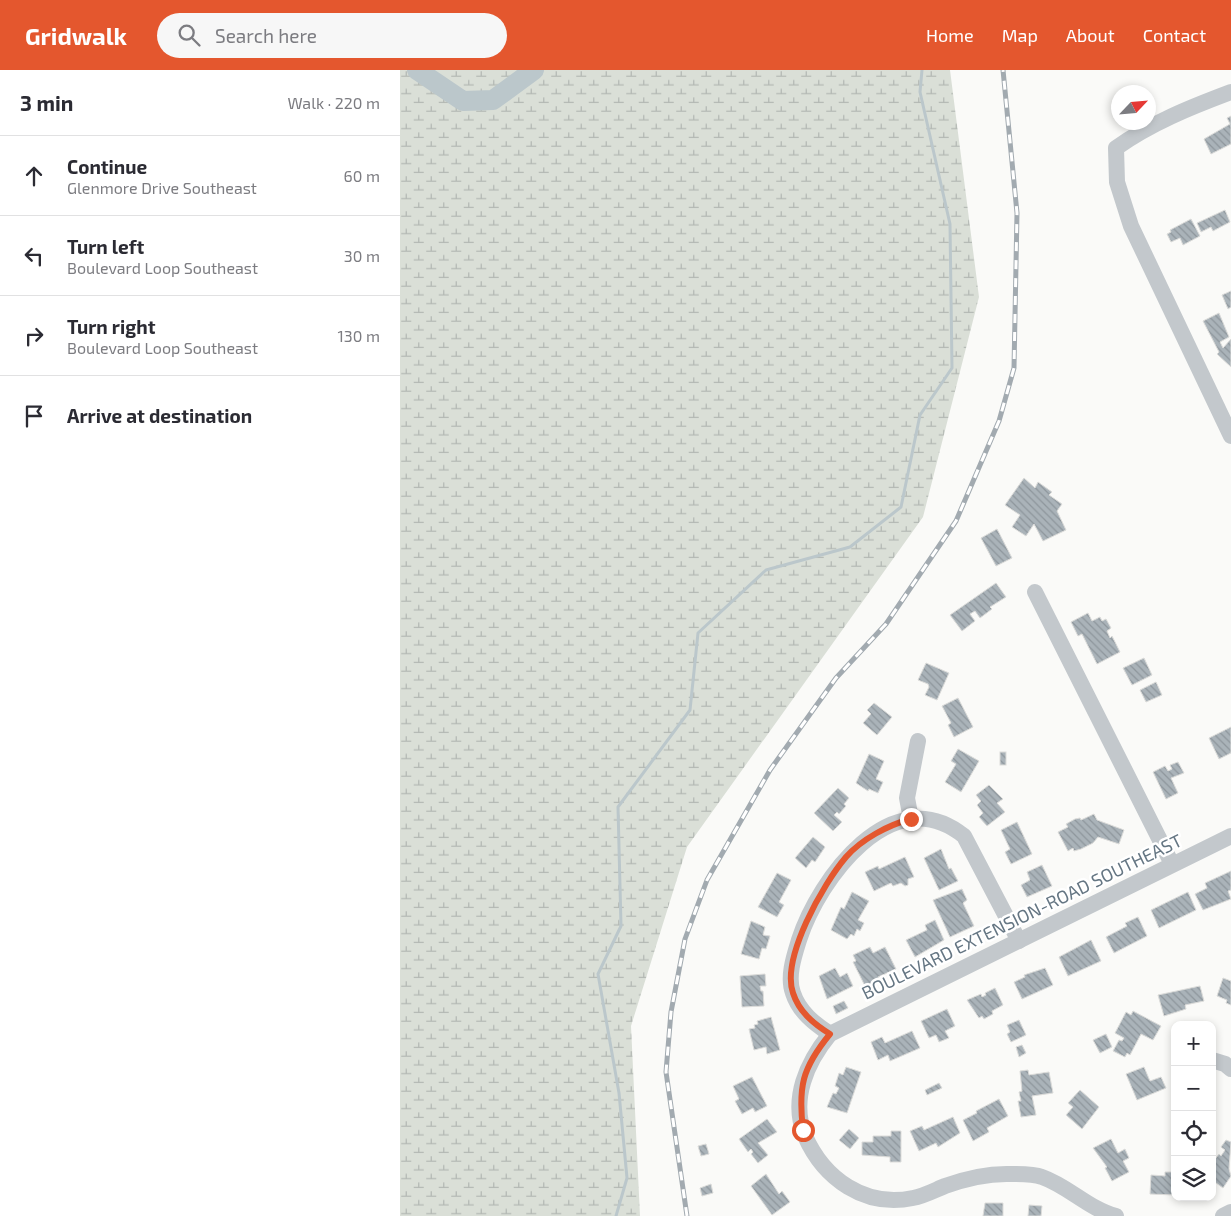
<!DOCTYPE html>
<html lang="en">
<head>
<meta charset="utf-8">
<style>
  :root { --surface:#fff; --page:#f7f7f7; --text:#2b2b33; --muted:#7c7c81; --line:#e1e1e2; --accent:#e4572e }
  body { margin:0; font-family:"Exo 2",sans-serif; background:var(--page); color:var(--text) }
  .controls { position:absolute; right:15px; bottom:15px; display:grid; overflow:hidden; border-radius:10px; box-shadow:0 2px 8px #0003 }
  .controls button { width:45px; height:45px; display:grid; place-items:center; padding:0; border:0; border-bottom:1px solid var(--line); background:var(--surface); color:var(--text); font:25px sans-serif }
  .compass { position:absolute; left:711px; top:15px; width:45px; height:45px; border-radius:50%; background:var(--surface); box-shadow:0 2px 8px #0003; rotate:64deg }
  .stop { position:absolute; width:15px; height:15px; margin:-11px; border:4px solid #e4572e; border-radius:50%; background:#fff }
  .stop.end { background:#e4572e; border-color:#fff; box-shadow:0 1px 5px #0008 }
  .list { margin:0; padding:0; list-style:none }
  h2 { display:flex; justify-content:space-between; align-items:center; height:65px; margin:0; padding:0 20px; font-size:21px }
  h2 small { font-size:16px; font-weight:400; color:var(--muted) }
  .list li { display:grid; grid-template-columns:32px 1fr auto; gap:15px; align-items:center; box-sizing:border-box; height:80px; padding:0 20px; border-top:1px solid var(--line) }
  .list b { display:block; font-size:19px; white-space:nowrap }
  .list p { margin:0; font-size:16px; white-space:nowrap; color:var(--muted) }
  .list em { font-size:16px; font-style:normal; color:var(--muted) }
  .icon { flex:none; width:28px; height:28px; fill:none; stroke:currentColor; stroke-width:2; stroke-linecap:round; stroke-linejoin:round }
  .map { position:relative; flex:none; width:831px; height:1146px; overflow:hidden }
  header { display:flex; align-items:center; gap:30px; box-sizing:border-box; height:70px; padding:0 25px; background:var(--accent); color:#fff }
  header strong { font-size:24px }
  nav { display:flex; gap:28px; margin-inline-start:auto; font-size:18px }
  .search { width:350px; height:45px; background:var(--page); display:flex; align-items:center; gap:12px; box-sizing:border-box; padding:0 18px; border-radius:28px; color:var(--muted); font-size:19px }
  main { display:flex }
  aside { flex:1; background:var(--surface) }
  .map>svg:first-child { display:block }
</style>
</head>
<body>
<header>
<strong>Gridwalk</strong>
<div class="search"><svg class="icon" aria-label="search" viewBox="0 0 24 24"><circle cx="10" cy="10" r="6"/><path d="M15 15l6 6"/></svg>Search here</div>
<nav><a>Home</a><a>Map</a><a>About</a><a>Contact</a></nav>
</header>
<main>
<aside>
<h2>3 min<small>Walk · 220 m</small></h2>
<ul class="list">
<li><svg class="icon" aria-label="ahead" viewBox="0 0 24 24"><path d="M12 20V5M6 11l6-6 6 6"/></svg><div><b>Continue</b><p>Glenmore Drive Southeast</p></div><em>60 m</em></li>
<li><svg class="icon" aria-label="left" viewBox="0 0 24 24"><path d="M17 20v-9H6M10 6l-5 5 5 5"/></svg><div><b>Turn left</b><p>Boulevard Loop Southeast</p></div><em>30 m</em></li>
<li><svg class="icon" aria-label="right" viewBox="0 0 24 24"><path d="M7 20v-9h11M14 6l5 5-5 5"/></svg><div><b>Turn right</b><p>Boulevard Loop Southeast</p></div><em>130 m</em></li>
<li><svg class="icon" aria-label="arrive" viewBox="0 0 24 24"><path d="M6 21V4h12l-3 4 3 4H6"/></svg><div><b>Arrive at destination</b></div></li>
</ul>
</aside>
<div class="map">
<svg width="831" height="1146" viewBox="0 0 831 1146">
  <defs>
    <pattern id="wetland-marsh" width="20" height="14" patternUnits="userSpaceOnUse" patternTransform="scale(1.25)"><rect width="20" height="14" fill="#dadfd7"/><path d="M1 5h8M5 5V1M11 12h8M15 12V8" fill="none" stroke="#b4b9b4"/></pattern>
    <pattern id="building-back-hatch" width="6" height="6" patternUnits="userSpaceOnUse" patternTransform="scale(1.25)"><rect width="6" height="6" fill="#aab3b9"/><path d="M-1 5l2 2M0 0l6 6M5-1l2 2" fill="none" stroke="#8e969c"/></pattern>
  </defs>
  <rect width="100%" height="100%" fill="#fafaf8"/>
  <polygon fill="url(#wetland-marsh)" points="0,0 550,0 579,227 523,447 287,777 231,956 240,1146 0,1146"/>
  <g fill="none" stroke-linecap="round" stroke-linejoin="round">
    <polyline stroke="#bbc7cb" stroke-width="3" points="216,1146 227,1108 219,1023 198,904 221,856 218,737 290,640 298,563 366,500 450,477 501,437 520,345 552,298 550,154 520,22 522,0"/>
    <polyline stroke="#bbc7cb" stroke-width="20" points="17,0 63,31 93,30 134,0"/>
  </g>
  <g fill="url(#building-back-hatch)" stroke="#dcdcda">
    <polygon points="831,46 831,74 811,84 804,69 830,54 827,48"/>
    <polygon points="825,140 830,152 813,161 811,157 801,162 797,153"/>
    <polygon points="791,149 800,166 783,175 780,168 771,172 767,164 771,162 770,160"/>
    <polygon points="831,221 831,237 828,239 822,225"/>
    <polygon points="819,243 829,267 820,272 823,278 831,269 831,297 817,284 819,282 803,251"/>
    <polygon points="624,408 635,418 638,412 652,422 649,425 662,434 657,441 666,460 643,471 634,454 626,466 612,457 620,445 605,435"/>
    <polygon points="597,459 612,488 596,496 581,468"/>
    <polygon points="596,513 606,527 590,537 592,539 580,548 575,541 570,544 575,551 562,561 550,545"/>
    <polygon points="688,543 692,551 700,547 702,551 706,549 711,558 707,561 710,568 712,566 720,582 697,594 682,564 678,566 671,552"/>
    <polygon points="744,588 752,605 732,615 723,598"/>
    <polygon points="526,593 549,603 537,630 525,625 529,617 528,614 518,610"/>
    <polygon points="756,612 762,625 746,632 740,620"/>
    <polygon points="558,628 573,657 554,667 548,655 551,653 542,636"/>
    <polygon points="474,633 492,647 477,665 463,653 471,644 467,640"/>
    <polygon points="831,657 831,683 819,689 809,668"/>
    <polygon points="558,679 579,691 561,722 545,712 556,694 551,691"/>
    <rect x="600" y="682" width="6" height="13"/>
    <polygon points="469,684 484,691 476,709 483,712 478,723 469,719 468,721 456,713"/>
    <polygon points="778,692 784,703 771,708 778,723 766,729 753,702 765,696 768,701 772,699 770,695"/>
    <polygon points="589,715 603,729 597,733 605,742 587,756 579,747 583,743 577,735 581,731 576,725"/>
    <polygon points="438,718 449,728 444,734 446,736 439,744 437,742 434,745 442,752 433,761 414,743"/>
    <polygon points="694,744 697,750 724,760 719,774 698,767 693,773 681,779 674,781 673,778 668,781 658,762 668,757 666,754 675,749 680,748 681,750"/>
    <polygon points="617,752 632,784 611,794 605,782 610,779 601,760"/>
    <polygon points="413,767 425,777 415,792 412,790 406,798 395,788"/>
    <polygon points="541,779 549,799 551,798 558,811 539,820 524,788"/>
    <polygon points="505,787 514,807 508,809 508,815 505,816 501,813 493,816 491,813 474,821 465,802 478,796 479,799"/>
    <polygon points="642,795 652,816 627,827 621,815 630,810 627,802"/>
    <polygon points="831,801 831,820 828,821 831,829 803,840 795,824 807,818 805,813"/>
    <polygon points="377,803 391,810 379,832 384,835 377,847 358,837"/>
    <polygon points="562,819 567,830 563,833 574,856 550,867 533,830"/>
    <polygon points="452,822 469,831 458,850 464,853 460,861 457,859 454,866 451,864 447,869 431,860 441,837 444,839"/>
    <polygon points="788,822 796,840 759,858 751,840"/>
    <polygon points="738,847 747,866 714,883 706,867 727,856 725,853"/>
    <polygon points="535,850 544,870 515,887 506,870 527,860 525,855"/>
    <polygon points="351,851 365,857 363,865 370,866 366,879 362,878 359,889 341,884"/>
    <polygon points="691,870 701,891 668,906 659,887"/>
    <polygon points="470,877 473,883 485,877 496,899 478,907 480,911 466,918 453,892 456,891 453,885"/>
    <polygon points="435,898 440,907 447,903 453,916 427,929 419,906"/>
    <polygon points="645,898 653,915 622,929 614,912 625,907 624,905"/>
    <polygon points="365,904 366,916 360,916 361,921 363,921 364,936 342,937 340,906"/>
    <polygon points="823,908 831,911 831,935 826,933 827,930 817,926"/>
    <polygon points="800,916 804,931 785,935 786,939 764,946 758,925"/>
    <polygon points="595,918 603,935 592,941 593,944 584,949 582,946 579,948 567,930 581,924 582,927 586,925 585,923"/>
    <polygon points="444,931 448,938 436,944 433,936"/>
    <polygon points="547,939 555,956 545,961 549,968 539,972 536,965 529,968 521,951"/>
    <polygon points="733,941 761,956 753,970 741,964 730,985 727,983 725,987 713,981 719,970 722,971 724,968 715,963 726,942 731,945"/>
    <polygon points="371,947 380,980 367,984 366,977 354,980 349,959 355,958 354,955 358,954 357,951"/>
    <polygon points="619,950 626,965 611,972 607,964 610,962 607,955"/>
    <polygon points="512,961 520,978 490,991 488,985 478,990 471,972 482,967 485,973"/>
    <polygon points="706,964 712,977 700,983 693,970"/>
    <polygon points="622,975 626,983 619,987 616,977"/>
    <polygon points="446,997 461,1002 447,1043 427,1037 433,1023 436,1024 439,1018 435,1016 439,1003 443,1005"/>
    <polygon points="744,997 750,1011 761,1007 766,1018 737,1030 726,1004"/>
    <polygon points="628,1000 629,1005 649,1002 653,1023 632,1026 636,1045 621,1047 618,1031 621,1031 619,1022 622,1021 620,1001"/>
    <polygon points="352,1007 367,1036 355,1042 353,1038 342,1044 335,1031 339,1029 333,1016"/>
    <polygon points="539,1013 542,1018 527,1025 525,1020"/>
    <polygon points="680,1020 699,1037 682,1059 666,1045 673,1037 668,1033"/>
    <polygon points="599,1029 608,1046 587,1058 589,1062 573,1071 563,1050 577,1043 576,1041"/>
    <polygon points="553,1047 560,1063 538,1077 536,1073 519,1081 510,1061 522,1056 524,1060"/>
    <polygon points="367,1049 377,1062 358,1073 368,1085 358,1093 351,1084 353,1082 351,1079 348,1082 339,1069"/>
    <polygon points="449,1059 459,1068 450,1079 439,1070"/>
    <polygon points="491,1061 501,1061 501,1092 490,1092 490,1087 462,1085 462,1072 473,1072 473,1066 491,1066"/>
    <polygon points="711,1069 718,1083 725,1079 729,1088 723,1091 729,1102 712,1111 705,1098 707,1097 693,1078"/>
    <polygon points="826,1070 831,1072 829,1099 831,1106 823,1118 812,1110 812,1093 819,1084 821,1086 825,1080 821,1077"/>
    <polygon points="306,1074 309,1084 301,1086 298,1076"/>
    <polygon points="773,1100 775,1100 775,1125 750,1124 751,1105 765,1106 765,1102 773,1102"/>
    <polygon points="366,1104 379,1124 382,1121 390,1132 372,1145 351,1116"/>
    <polygon points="311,1114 313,1123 302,1126 300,1118"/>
    <polygon points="585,1133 603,1133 603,1146 583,1146"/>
    <polygon points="629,1135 642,1136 641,1146 628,1146"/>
  </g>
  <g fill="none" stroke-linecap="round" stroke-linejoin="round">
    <g stroke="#c3c8cc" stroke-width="16">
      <path d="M831,22C791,37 751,53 716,78L717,112L731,156L831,366"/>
      <polyline points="635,522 772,794"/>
      <polyline points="511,749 507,728 518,671"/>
      <path d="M430,964C415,954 399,942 393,923C387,907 394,886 399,870C419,809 492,708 564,766L619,871"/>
      <polyline points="812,990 825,994 831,999"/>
      <path d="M716,1146C689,1139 668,1116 642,1107C634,1104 621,1104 612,1104C589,1103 567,1108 545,1116C535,1120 524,1126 513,1128C465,1138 424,1109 405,1066C390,1029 407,992 430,964L831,766"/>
      <polyline points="823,1146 831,1142"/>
    </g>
    <g stroke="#a2aab0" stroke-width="5">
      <polyline id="rail" points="287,1146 266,1002 271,942 285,869 307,810 370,700 436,608 486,554 556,451 599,351 614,298 617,143 603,0"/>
    </g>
    <use href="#rail" stroke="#fff" stroke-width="3" stroke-dasharray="9" stroke-linecap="butt"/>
  </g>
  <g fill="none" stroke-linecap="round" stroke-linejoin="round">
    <path stroke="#e4572e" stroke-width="6" d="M403,1060C398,1017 402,998 430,964C414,954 399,942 393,923C381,888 423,814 446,787C462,769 488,755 511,749"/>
  </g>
  <g text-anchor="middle" stroke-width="5" stroke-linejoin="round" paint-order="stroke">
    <g font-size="18" fill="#657683" stroke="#fff">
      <text transform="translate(622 847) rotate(-26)" y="6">BOULEVARD EXTENSION-ROAD SOUTHEAST</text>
    </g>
  </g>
</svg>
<div class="controls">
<button>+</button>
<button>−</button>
<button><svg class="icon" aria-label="locate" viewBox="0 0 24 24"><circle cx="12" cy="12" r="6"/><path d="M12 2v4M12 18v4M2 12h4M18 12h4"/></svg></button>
<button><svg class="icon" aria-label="layers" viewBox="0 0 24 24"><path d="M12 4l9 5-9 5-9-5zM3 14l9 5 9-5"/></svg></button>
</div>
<svg class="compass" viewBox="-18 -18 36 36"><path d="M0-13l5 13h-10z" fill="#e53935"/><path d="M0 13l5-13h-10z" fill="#7c7c81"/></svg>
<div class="stop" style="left:403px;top:1060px"></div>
<div class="stop end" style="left:511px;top:749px"></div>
</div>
</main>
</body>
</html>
